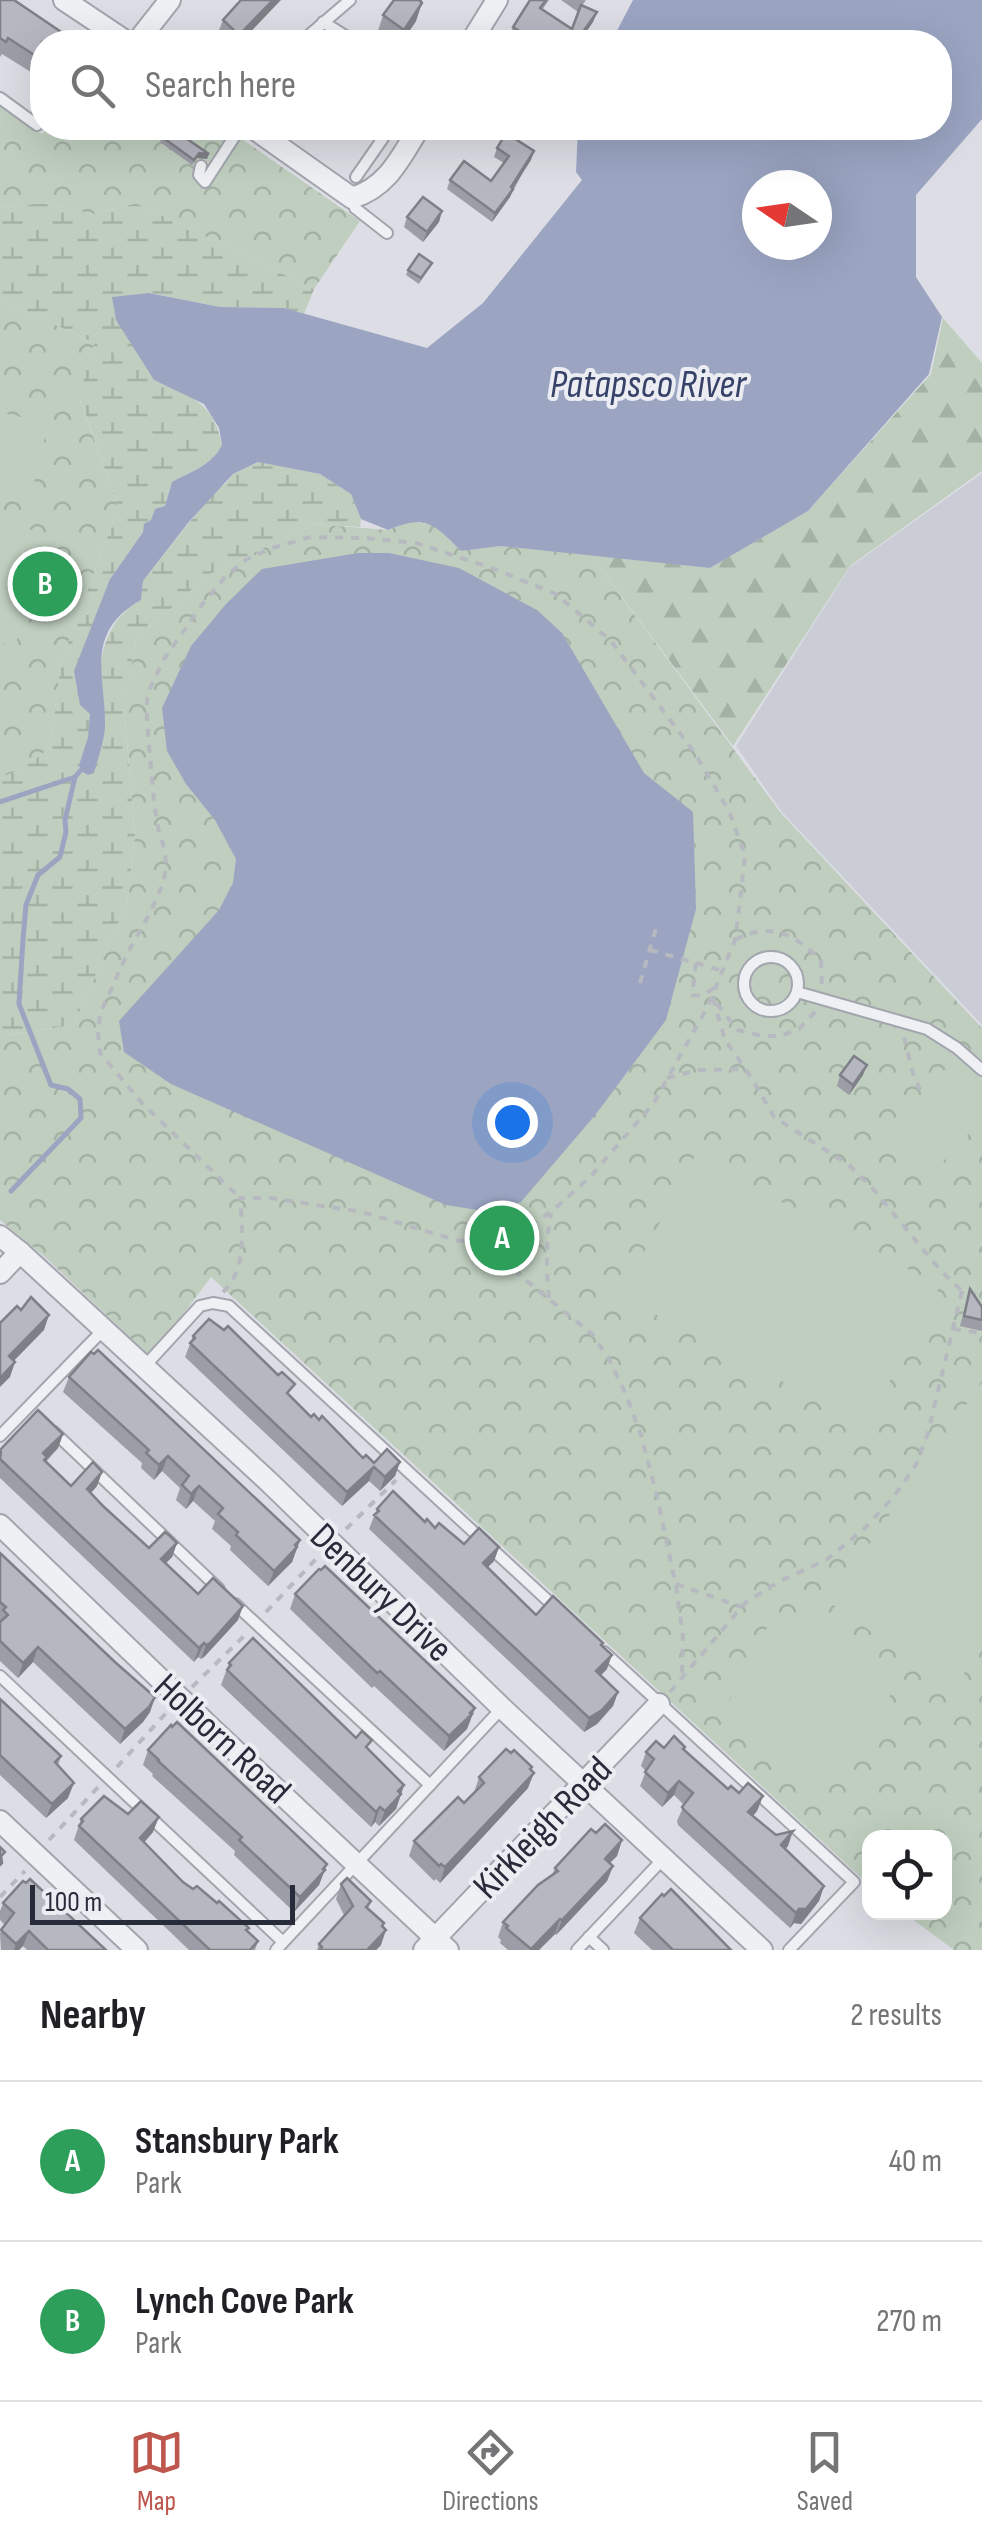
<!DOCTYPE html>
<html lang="en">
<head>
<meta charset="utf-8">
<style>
  :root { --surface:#fff; --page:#f2f2f2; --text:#202124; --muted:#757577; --line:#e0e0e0; --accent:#be564e }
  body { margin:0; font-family:"Sofia Sans Condensed",sans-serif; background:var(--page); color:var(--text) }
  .controls { position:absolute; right:30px; bottom:30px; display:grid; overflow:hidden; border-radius:20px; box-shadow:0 10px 40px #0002 }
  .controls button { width:90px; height:90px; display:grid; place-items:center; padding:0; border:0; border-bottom:2px solid var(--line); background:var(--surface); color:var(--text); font:50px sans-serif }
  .compass { position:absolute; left:742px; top:170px; width:90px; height:90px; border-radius:50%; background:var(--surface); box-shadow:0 10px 40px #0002; rotate:283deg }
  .scale { position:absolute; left:30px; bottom:25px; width:265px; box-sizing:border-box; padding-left:10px; border:5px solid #282b3a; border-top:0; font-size:28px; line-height:35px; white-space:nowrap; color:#282b3a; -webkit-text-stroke:8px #ecedf3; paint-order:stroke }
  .you { position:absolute; left:512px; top:1122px; width:35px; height:35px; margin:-25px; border:8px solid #fff; border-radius:50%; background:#1a73e8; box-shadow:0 0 0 15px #1a73e833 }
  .badge { display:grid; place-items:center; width:65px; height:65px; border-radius:50%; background:var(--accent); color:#fff; font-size:32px; font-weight:700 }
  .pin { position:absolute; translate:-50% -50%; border:5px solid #fff; box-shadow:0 2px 10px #0006 }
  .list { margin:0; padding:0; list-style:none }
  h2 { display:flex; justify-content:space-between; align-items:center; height:130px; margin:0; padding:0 40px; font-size:42px }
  h2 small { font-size:32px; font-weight:400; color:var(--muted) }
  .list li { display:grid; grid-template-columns:65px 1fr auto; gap:30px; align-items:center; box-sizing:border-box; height:160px; padding:0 40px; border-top:2px solid var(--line) }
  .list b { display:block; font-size:38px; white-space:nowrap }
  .list p { margin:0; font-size:32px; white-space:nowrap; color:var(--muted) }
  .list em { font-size:32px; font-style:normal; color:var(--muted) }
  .icon { flex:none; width:55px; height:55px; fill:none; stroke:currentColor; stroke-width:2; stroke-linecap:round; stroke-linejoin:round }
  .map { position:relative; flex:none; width:982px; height:1950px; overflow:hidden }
  .search { position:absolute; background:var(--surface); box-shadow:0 10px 40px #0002; left:30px; right:30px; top:30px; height:110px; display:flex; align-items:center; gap:25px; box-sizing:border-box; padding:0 35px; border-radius:40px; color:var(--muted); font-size:38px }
  .sheet { height:450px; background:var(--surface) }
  nav { display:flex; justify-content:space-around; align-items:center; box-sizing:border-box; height:140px; border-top:2px solid var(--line); background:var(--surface); font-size:28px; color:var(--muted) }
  nav a { display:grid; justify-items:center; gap:5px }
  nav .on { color:var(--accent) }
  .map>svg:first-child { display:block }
</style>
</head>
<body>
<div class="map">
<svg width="982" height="1950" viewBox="0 0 982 1950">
  <defs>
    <pattern id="forest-firs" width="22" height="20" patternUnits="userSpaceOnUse" patternTransform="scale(2.5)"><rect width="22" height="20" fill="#bfcebf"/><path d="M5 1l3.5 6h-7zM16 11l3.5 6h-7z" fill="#a4b1a5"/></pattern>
    <pattern id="wetland-marsh" width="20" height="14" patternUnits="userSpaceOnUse" patternTransform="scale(2.5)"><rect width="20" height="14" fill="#bfcebf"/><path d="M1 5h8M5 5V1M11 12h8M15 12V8" fill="none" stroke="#a4b1a5"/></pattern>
    <pattern id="park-crowns" width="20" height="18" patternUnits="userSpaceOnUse" patternTransform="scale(2.5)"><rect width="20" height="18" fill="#bfcebf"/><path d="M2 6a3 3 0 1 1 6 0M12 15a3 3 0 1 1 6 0" fill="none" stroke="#a4b1a5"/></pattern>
  </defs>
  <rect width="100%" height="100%" fill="#dddee5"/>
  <polygon fill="#cbcdd6" points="982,473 982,1025 781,811 736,746 850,567"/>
  <polygon fill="url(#forest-firs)" points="943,318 982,363 982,471 850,566 733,746 590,554 710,568 808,511 931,374"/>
  <path fill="url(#wetland-marsh)" d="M42,203L94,214L136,203L314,289L304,314L284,308L220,307L150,293L154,380C192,398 213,401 222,445C211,466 192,471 172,482L165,506L159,509L151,520L110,579L88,737L79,765L80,771L88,775C93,755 100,734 104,713C105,705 102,697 101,689C98,652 108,619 141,600L143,581L188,524L215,492L226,483L233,474L259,462L320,474L351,494L361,519L360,527L314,524L208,575L136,640L124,709L135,836L127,903L74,1025L6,1035L0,1031V778L23,768L50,748L61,661L118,508L79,395L94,343L0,299V208Z"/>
  <g fill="url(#park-crowns)">
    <polygon points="0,107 42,134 48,128 226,128 360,221 314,289 136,203 94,214 42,203 0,208"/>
    <polygon points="0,299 94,343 79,396 118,508 61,661 50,748 23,768 0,778"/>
    <polygon points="408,521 435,525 461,551 501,546 590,554 780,812 982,1028 982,1950 954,1950 904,1913 944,1912 944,1838 870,1838 869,1885 211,1277 151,1357 45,1257 0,1220 0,1031 7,1035 74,1025 127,903 135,836 124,708 136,640 208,575 314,524 388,530"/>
  </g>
  <g fill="#bfcebf">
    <polygon points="0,412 48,424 30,500 0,492"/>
    <polygon points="0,514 55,542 59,560 14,645 0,644"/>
    <polygon points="952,1062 982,1091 982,1120 935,1170 891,1126"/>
    <polygon points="695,1156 940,1286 866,1426 621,1296"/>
    <polygon points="982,1382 982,1648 953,1689 829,1602"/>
    <polygon points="773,1616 842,1621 894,1688 863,1747 816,1782 726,1707"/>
  </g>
  <g fill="#9ba5c2" fill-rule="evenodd">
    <path d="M633,0H982V119L916,195V277L942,317L929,374L808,511L710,568L501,546L461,551C434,524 426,514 388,530L361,519L351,494L320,474L258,462L233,474L188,523L143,581L141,600C83,633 106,676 105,727C104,742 98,758 94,773L88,775L80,771L79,765L88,737L90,714L80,705L74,671L110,579L143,532L144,524L151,520L155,509L165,506L172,482C192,471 211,466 222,445L219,428L204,404L154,380L116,320L112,297L149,293L220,307L284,308L427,348L483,303L582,180L576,172L578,128H940V42H611ZM757,185H817V245H757Z"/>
    <polygon points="358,553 389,553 459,568 537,610 562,633 644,773 693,812 696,909 666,1020 596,1114 521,1202 484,1211 446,1205 171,1084 124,1052 119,1021 219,910 233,883 236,859 215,820 186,784 167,751 162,708 191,646 226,604 262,569"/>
  </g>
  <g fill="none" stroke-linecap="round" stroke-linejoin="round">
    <g stroke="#9ba5c2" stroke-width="5">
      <polyline points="0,802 75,777 80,771"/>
      <polyline points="11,1191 81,1118 80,1099 68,1089 51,1085 19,1004 23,939 26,905 38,875 60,857 66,832 65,820 75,777"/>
    </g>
    <g stroke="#a3a5ae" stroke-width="14">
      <g id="lane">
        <polyline points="323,22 355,42"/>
        <polyline points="301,42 350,0"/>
        <polyline points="0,98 37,125 42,120"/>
        <polyline points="201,166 199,175 205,182 240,128"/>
        <polyline points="356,177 390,128"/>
        <polyline points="353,198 355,208 387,233"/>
        <circle cx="771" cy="984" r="27"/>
        <polyline points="797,992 927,1029 957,1048 982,1070"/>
        <polyline points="144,1367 200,1306 213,1303 229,1306 558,1610"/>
        <polyline points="54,1432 219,1589"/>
        <polyline points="0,1436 103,1330"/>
        <polyline points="235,1604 430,1785"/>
        <polyline points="604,1652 854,1882 789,1950"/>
        <polyline points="0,1676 283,1942"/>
        <polyline points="589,1937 603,1950"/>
        <polyline points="276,1950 502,1708"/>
        <polyline points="577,1950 663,1859"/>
      </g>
    </g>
    <g stroke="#a3a5ae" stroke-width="24">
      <g id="street">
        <polyline points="64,0 127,42"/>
        <polyline points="137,42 170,0"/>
        <polyline points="471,42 497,0"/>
        <path d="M253,128L352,198C388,187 400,158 419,128"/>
        <polyline points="0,1236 20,1252 268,1481 502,1708 762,1950"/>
        <polyline points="0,1273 20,1252"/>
        <polyline points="0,1525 210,1727 448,1950"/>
        <polyline points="0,1821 137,1950"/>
        <polyline points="424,1950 659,1704"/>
      </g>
    </g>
    <g stroke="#b7b9c0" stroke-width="4" stroke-dasharray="8 8" stroke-linecap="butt">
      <path d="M735,940C771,921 795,934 821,961L822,988"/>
      <polyline points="650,950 696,963 692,995 701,996 716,987"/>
      <polyline points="696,963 723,971"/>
      <polyline points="640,983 656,928"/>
      <polyline points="713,998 725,1040 751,1077 774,1117 849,1165 873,1189 941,1271 962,1291 982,1297"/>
      <polyline points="717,1004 738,1030 762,1036 780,1036 799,1029 816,1011"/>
      <polyline points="904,1037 913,1074 922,1094"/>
      <polyline points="667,1078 698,1070 744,1069"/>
      <polyline points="493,1246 517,1273 592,1334 609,1359 627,1397 642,1438 658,1501 676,1586 683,1636 682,1675"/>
      <path d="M223,1292C248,1268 242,1230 240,1198H271L362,1212L456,1240L493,1246L511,1239L552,1211L590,1177L653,1104L708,1006L735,940L741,893L745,855L729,811L694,752L611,641L556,594L492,568L416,543L364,538L311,537L272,548L247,559L227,575L204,602L164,659L151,686L147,699V722L154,803L159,833L165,850L166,869L162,886L150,913L128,952L100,1014L98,1033L100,1053L142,1103L240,1198"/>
      <path d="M549,1298C546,1268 546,1242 551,1213"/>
      <polyline points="953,1329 982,1333"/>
      <polyline points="346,1529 396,1480"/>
      <polyline points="676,1584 742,1607"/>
      <polyline points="266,1612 318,1557"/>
      <polyline points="192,1687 246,1634"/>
      <polyline points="670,1692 745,1603 778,1582 826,1560 864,1529 894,1496 916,1465 928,1433 962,1291"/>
      <polyline points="117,1767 168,1711"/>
      <polyline points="49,1840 100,1785"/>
      <polyline points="0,1897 25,1871"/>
    </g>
    <use href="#lane" stroke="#eff0f4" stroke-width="10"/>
    <use href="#street" stroke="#eff0f4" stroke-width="20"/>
  </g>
  <g fill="#9c9da6">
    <polygon points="0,0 42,42 42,79 2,54 0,57"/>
    <polygon points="241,0 241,42 225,42 217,35 223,20"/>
    <polygon points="394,0 422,0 416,21 402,42 390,42 377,34 383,15"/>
    <polygon points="530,0 549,0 542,10 572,29 578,12 561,0 586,0 582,6 597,12 593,22 579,42 519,42 509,36 513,27"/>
    <polygon points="336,128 362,128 354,140"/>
    <polygon points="162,137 207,159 197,158 192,165 160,142"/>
    <polygon points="497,148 534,151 510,197 492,222 447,189 450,180 491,181 504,163 494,157"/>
    <polygon points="442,211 439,222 423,242 404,227 407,217"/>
    <polygon points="432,263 419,284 406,275 408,270"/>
    <polygon points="840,1075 863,1075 849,1095 837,1086"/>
    <polygon points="970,1289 982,1307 982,1331 960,1326"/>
    <polygon points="193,1336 291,1397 311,1417 363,1458 374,1463 400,1462 395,1476 380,1491 369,1481 342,1506 185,1357"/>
    <polygon points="69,1377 300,1540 292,1562 268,1586 230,1550 231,1546 212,1529 215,1521 193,1501 186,1509 176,1500 180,1488 162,1471 154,1480 141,1468 142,1463 63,1392"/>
    <polygon points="63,1434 58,1448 46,1462 71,1486 102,1472 97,1486 91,1493 149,1548 177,1543 172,1557 166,1563 198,1594 238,1620 205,1656 201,1659 198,1657 194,1662 0,1478 0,1450"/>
    <polygon points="377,1509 425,1522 464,1544 499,1547 494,1561 488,1567 536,1615 602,1645 607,1669 601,1675 618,1692 613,1706 597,1724 584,1732 369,1529"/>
    <polygon points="0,1553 116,1663 155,1697 150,1712 143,1722 120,1744 33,1662 18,1678 0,1661"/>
    <polygon points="295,1594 475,1708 467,1729 444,1751 374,1686 372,1688 290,1609"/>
    <polygon points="229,1663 369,1750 404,1785 396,1809 379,1826 375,1822 371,1827 221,1685"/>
    <polygon points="0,1699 61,1756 58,1765 68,1798 46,1818 0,1775"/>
    <polygon points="664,1748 684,1750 728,1789 739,1793 763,1796 757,1811 753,1816 788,1846 785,1849 824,1886 819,1901 801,1924 794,1923 790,1928 678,1825 677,1821 684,1805 674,1795 662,1807 640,1786 646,1771 641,1766 646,1752"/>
    <polygon points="148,1750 327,1864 319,1885 294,1912 234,1855 235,1851 152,1776 153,1774 143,1765"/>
    <polygon points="532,1767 528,1788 440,1883 436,1879 434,1881 409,1856 414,1841 464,1803 474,1793 479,1777"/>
    <polygon points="128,1814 153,1832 144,1842 183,1882 258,1941 255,1950 189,1950 74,1840 81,1819"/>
    <polygon points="596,1833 622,1840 617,1856 609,1863 613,1866 607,1881 556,1935 555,1934 539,1950 508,1950 500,1943 501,1940 498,1937 503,1922 552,1875 555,1868"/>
    <polygon points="341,1884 371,1901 368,1909 383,1927 381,1945 376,1950 317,1950 319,1944 344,1915 336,1899"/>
    <polygon points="3,1903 106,1950 27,1950 23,1946 19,1950 1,1950 0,1933 5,1925 0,1920 0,1911"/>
    <polygon points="640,1918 731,1950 652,1950 634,1933"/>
  </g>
  <g fill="#7f8087">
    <polygon points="273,0 281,0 241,42 237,42 239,35"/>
    <polygon points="420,0 422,0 419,8 422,3 416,21 402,42 400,42 404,30"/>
    <polygon points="597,12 593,22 579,42 576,42"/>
    <polygon points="534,151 531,160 508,196 511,187"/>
    <polygon points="199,153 209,154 207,159 197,158 192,165"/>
    <polygon points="513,189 510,197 492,222 495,213"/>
    <polygon points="442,211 439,222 423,242 427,232"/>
    <polygon points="867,1065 863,1075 849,1095 853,1085"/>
    <polygon points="49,1315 44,1330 4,1371 9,1356"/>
    <polygon points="15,1362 10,1377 0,1387 0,1378"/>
    <polygon points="63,1434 58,1448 47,1459 42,1471 43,1453"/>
    <polygon points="168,1456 162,1471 154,1480 159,1465"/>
    <polygon points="400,1462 395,1476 380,1491 385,1477"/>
    <polygon points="374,1467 369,1481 342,1506 347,1492"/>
    <polygon points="102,1472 97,1486 82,1503 87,1489"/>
    <polygon points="199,1486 193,1501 186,1509 191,1494"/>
    <polygon points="300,1540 292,1562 268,1586 274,1571"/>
    <polygon points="177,1543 172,1557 156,1573 161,1559"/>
    <polygon points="499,1547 494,1561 478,1577 483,1563"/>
    <polygon points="243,1606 238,1620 205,1656 201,1659 206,1645"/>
    <polygon points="204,1643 198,1657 194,1662 199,1648"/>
    <polygon points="38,1647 33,1662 18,1678 23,1663"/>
    <polygon points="612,1655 607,1669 591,1685 596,1671"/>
    <polygon points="618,1692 613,1706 597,1724 584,1732 589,1718"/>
    <polygon points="155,1697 150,1712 143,1722 120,1744 125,1729"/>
    <polygon points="475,1708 467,1729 444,1751 449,1736"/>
    <polygon points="532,1767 526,1782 534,1773 528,1788 440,1883 445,1867"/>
    <polygon points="679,1781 674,1795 662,1807 668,1793"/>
    <polygon points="74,1783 68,1798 46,1818 52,1804"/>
    <polygon points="404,1785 396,1809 379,1826 385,1811"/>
    <polygon points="763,1796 757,1811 743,1827 748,1812"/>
    <polygon points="380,1807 375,1822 371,1827 376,1812"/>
    <polygon points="159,1817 153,1832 135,1853 140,1838"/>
    <polygon points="793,1831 788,1846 775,1859 781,1845"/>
    <polygon points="622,1840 617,1856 599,1874 605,1859"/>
    <polygon points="327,1864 319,1885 294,1912 300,1897"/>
    <polygon points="613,1866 607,1881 556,1935 562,1920"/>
    <polygon points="824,1886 819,1901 801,1924 794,1923 790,1928 796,1913"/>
    <polygon points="560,1919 555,1934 539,1950 530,1950"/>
    <polygon points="384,1923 379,1938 386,1930 381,1945 376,1950 367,1950"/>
    <polygon points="29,1931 23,1946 19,1950 14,1950 16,1944"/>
  </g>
  <g fill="#b5b7c1" stroke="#7f8087" stroke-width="2.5">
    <polygon points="0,0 14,0 76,42 42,42 42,60 8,38 6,42 0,38"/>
    <polygon points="241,0 273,0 239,35 223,20"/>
    <polygon points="394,0 420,0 420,1 422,3 404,30 383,15"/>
    <polygon points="530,0 546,0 540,8 572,29 581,5 597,12 576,42 519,42 524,34 513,27"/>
    <polygon points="168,128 171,128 209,154 199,153 194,160 162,137"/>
    <polygon points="506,133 534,151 511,187 513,189 495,213 450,180 464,161 491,181 509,156 497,148"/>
    <polygon points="423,197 442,211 427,232 407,217"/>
    <polygon points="419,254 432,263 421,278 408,270"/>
    <polygon points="854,1056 867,1065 853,1085 840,1075"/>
    <polygon points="970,1289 982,1307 982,1320 964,1316"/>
    <polygon points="31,1297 49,1315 9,1356 15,1362 0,1378 0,1323 17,1306 21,1310"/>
    <polygon points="209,1319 224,1330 228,1326 278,1375 282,1372 295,1384 287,1393 311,1417 314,1414 319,1420 322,1416 363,1458 366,1455 374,1463 387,1449 400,1462 385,1477 374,1467 347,1492 190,1343 195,1338 193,1336"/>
    <polygon points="98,1350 300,1540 295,1545 297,1547 274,1571 236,1535 238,1532 218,1514 223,1508 199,1486 191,1494 182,1485 189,1476 168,1456 159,1465 146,1453 149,1450 69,1377 91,1352 94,1354"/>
    <polygon points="38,1410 63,1434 43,1453 47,1457 44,1460 71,1486 93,1462 102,1472 87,1489 104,1507 149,1548 165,1532 170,1536 177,1543 161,1559 198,1594 213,1578 243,1606 210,1643 206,1645 204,1643 199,1648 0,1459 1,1452 0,1450"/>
    <polygon points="393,1491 425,1522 427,1519 435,1528 439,1523 464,1544 479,1528 499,1547 483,1563 536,1615 553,1596 603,1643 601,1645 612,1655 596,1671 618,1692 602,1710 589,1718 374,1515 379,1511 377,1509"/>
    <polygon points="0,1553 116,1663 155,1697 149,1707 125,1729 38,1647 23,1663 0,1641 0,1622 8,1615 3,1610 6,1607 0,1602"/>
    <polygon points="325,1566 475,1708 470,1713 472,1714 449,1736 380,1671 377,1673 295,1594 319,1569 321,1570"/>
    <polygon points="253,1638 356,1738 362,1731 372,1740 366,1747 404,1785 398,1791 401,1794 385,1811 380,1807 376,1812 227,1670 231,1665 229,1663"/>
    <polygon points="0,1699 61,1756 55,1762 74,1783 52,1804 0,1755"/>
    <polygon points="177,1722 327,1864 323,1869 325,1870 300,1897 239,1840 242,1837 158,1761 159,1760 148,1750 171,1725 172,1727"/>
    <polygon points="674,1736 685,1747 683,1749 728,1789 731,1786 739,1793 748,1783 763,1796 748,1812 776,1835 793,1831 781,1845 824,1886 806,1909 799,1909 796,1913 684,1810 682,1807 693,1793 679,1781 668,1793 645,1772 654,1759 646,1752 656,1741 664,1748"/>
    <polygon points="506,1749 511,1753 514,1750 532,1767 530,1769 534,1773 445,1867 441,1864 439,1866 414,1841 458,1797 464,1803 484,1783 479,1777"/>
    <polygon points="104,1796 128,1814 141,1801 159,1817 140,1838 183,1882 193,1889 197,1886 217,1903 219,1901 249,1928 246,1930 258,1941 250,1950 210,1950 79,1826 83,1821 81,1819"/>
    <polygon points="605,1824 622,1840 605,1859 613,1866 562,1920 560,1919 531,1949 506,1928 508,1926 503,1922 538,1885 558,1871 555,1868 591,1829 596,1833"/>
    <polygon points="0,1847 5,1852 1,1856 2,1863 0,1865"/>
    <polygon points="347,1878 371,1901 366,1907 384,1923 382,1926 386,1930 367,1950 320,1950 322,1947 319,1944 353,1906 341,1884"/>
    <polygon points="30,1879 106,1950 48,1950 29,1931 16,1944 1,1930 14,1913 3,1903 23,1881 26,1883"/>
    <polygon points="671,1889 731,1950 673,1950 640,1918 662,1894 664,1896"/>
  </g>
  <g text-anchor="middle" stroke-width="8" stroke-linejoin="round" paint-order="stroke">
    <g font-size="38" fill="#282b3a" stroke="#ecedf3">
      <text transform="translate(382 1592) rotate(44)" y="13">Denbury Drive</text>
      <text transform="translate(223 1738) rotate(43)" y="13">Holborn Road</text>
      <text transform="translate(542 1827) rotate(-46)" y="13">Kirkleigh Road</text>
    </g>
    <g font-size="40" font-style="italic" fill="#374269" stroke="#ecedf3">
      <text x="648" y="397">Patapsco River</text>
    </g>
  </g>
</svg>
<div class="controls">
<button><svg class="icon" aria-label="locate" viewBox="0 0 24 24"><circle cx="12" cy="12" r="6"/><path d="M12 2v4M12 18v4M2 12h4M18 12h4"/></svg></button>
</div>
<svg class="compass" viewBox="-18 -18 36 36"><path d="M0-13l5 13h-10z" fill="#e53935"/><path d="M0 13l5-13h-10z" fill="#757577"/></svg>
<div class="scale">100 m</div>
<div class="you"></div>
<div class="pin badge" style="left:502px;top:1238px;background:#2e9e5b">A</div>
<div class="pin badge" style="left:45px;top:584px;background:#2e9e5b">B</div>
<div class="search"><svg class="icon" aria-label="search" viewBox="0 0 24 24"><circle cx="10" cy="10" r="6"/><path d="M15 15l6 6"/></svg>Search here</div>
</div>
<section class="sheet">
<h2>Nearby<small>2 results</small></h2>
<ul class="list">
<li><span class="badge" style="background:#2e9e5b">A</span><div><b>Stansbury Park</b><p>Park</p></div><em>40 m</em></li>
<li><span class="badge" style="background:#2e9e5b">B</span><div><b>Lynch Cove Park</b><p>Park</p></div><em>270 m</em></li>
</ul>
</section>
<nav>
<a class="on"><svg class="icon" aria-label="map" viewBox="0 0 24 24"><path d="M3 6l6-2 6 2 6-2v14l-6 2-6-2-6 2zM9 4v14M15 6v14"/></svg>Map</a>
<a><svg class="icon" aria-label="directions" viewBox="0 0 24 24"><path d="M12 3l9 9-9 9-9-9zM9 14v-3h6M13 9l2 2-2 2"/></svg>Directions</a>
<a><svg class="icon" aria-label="saved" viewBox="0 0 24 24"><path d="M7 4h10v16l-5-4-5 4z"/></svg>Saved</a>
</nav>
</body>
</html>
